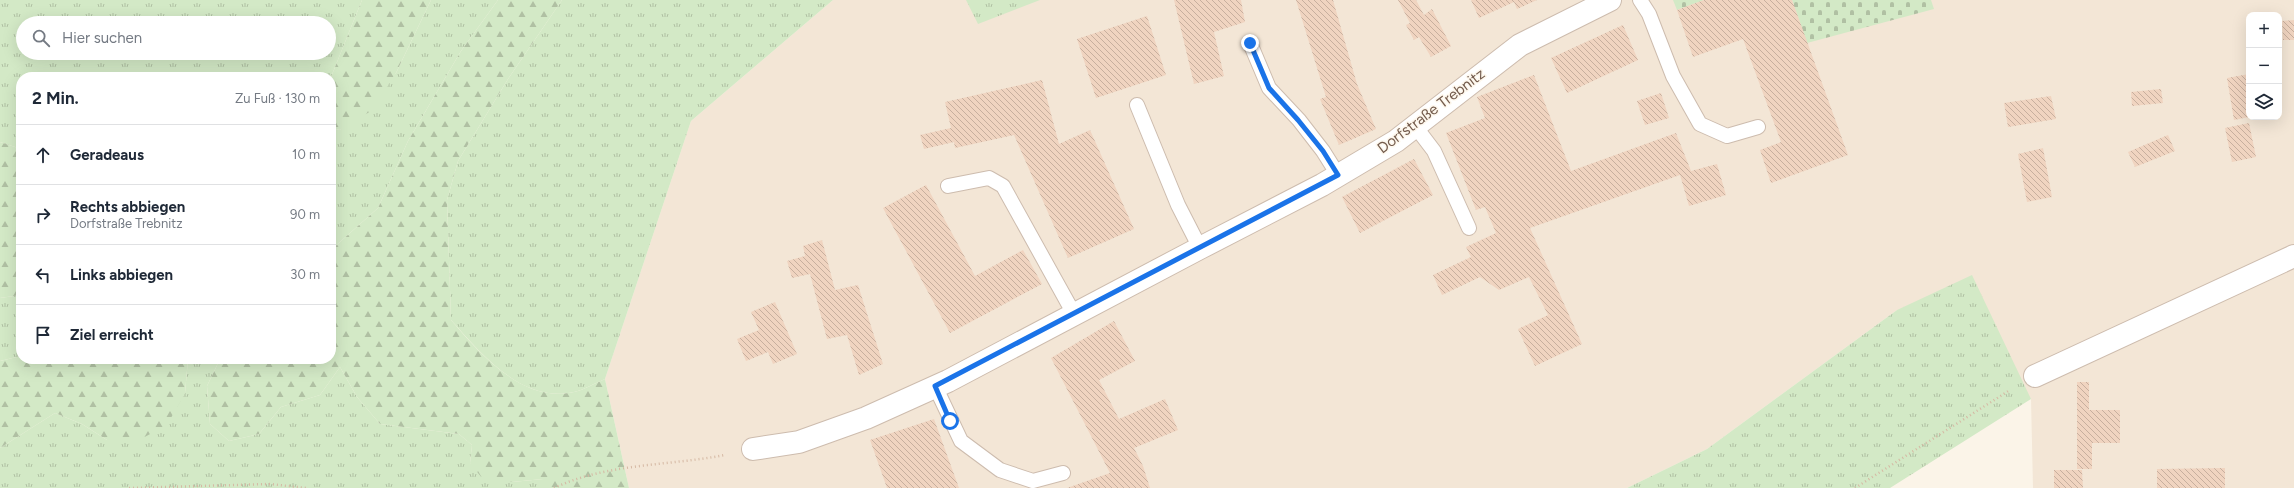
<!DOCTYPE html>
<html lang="de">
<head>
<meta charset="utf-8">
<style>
  :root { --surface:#fff; --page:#f2f2f3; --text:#1f2937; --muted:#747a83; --line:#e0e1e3 }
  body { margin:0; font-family:Figtree,sans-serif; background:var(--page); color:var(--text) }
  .controls { position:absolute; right:12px; top:12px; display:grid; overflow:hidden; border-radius:8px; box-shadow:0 4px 16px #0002 }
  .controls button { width:36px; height:36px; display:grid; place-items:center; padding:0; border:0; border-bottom:1px solid var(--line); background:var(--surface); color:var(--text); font:20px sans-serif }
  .stop { position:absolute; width:12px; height:12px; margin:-9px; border:3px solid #1a73e8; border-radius:50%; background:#fff }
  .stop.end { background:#1a73e8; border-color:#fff; box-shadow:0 1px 4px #0008 }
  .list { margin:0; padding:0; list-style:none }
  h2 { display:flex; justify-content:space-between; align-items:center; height:52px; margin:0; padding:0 16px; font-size:17px }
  h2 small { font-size:13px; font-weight:400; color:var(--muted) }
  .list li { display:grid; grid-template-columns:26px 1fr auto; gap:12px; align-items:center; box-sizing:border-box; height:60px; padding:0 16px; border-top:1px solid var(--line) }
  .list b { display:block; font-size:15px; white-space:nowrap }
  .list p { margin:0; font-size:13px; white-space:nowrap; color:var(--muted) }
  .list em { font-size:13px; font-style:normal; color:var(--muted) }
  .icon { flex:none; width:22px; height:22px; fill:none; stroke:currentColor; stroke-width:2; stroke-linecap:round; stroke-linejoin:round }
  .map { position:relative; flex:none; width:2294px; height:488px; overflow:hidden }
  .search { position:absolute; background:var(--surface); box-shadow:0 4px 16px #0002; left:16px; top:16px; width:320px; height:44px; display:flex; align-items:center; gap:10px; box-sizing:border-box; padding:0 14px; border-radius:22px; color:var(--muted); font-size:15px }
  .panel { position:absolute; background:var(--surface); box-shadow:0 4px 16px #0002; left:16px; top:72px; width:320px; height:292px; border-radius:16px }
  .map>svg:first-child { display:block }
</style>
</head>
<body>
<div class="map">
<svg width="2294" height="488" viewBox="0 0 2294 488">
  <defs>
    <pattern id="grass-tufts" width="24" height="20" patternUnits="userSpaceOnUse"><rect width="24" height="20" fill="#d3e9c6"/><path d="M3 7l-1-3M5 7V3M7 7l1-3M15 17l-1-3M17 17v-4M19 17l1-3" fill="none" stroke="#b0c0a3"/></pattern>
    <pattern id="forest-firs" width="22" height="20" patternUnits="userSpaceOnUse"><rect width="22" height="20" fill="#d3e9c6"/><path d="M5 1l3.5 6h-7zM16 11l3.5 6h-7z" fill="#b0c0a3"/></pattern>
    <pattern id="cemetery-stones" width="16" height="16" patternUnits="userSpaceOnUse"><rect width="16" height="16" fill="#d3e9c6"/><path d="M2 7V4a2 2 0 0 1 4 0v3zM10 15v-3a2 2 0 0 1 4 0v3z" fill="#b0c0a3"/></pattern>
    <pattern id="building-back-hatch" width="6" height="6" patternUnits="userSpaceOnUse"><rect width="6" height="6" fill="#f0d4c0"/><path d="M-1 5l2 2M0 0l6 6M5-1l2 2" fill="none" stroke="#c7af9e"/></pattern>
  </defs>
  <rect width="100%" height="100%" fill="#fbf4e8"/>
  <path fill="#f3e6d6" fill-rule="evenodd" d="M833,0H2294V488H2033L2031,399L1897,310L1707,449L1627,488H629L605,379L691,121ZM2249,15H2279V117H2249Z"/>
  <g fill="url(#grass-tufts)" fill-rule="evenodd">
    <path d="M0,0H362L331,77H21V149L0,142ZM23,23H329V53H23Z"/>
    <polygon points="431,0 498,0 461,51 408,141 378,208 331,250 331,128 340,130 396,73"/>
    <path d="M562,0H833L691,121L605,379C595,383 584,390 574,392C523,404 481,354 451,320L447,200L458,161L508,79Z"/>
    <polygon points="966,0 1040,0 978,24"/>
    <polygon points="1972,275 2031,399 1890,488 1627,488 1707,449 1897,310"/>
    <polygon points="21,295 21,356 0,361 0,298"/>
    <polygon points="188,359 220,359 207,386 210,424 229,441 259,434 281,407 320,395 340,367 357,397 380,424 459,434 472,445 470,463 512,482 543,479 543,488 0,488 0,448 55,413 82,424 107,440 185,393"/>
  </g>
  <g fill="url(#forest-firs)">
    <polygon points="362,0 431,0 396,73 371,111 340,130 331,128 331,77"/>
    <path d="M498,0H562L508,79L458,161L447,200L451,320C480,354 524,404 574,392C584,390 595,383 605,379L629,488H543V479L512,482L482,478L470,463L472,445L459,434L380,424L357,397L340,367L320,395L281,407L259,434L229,441L210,424L207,386L220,359H331V250L378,208L408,141L461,51Z"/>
    <polygon points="0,142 21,149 21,295 0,298"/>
    <polygon points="21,356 21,359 188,359 185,393 167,425 139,440 107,440 82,424 55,413 0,448 0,361"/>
  </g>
  <g fill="url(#cemetery-stones)">
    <polygon points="1673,0 1704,0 1677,10"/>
    <polygon points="1792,0 1931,0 1934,9 1807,43"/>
  </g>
  <g fill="url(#building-back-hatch)">
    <polygon points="1174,0 1241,0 1245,22 1214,32 1224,76 1194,84"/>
    <polygon points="1296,0 1333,0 1357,84 1376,129 1339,145 1320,99 1326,97"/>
    <polygon points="1398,0 1416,0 1424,15 1432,9 1451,46 1431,57 1419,37 1414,40 1406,25 1410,23"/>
    <polygon points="1471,0 1537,0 1517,9 1514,2 1479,18"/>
    <polygon points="1704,0 1792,0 1848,155 1771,183 1760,150 1781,142 1743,39 1693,57 1677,10"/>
    <polygon points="1147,16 1166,75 1096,98 1077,39"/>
    <polygon points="2294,20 2294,40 2283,40 2282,21"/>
    <polygon points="1623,25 1638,60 1567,93 1551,58"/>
    <polygon points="2249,74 2249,117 2234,120 2227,78"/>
    <polygon points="1534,75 1571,171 1676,133 1691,171 1717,164 1726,195 1689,206 1680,175 1530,228 1582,344 1535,366 1518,329 1548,315 1529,277 1499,290 1480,277 1442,295 1433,275 1471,257 1466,247 1496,233 1485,207 1476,210 1446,133 1485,118 1477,97"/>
    <polygon points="1042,80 1059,144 1090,130 1134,229 1068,258 1014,135 955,148 954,142 924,149 920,135 951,128 945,102"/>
    <polygon points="2161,89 2163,103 2132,106 2131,92"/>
    <polygon points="1661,93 1669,118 1645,125 1637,101"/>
    <polygon points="2051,96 2056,119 2008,127 2004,103"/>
    <polygon points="2249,123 2256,157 2232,162 2225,128"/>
    <polygon points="2168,135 2175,151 2135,167 2128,152"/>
    <polygon points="2043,148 2052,197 2027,202 2018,154"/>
    <polygon points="1414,159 1433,195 1360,233 1342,197"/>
    <polygon points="926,185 975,276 1023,250 1042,284 950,333 883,208"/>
    <polygon points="822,240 835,290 858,285 883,364 859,375 847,335 827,339 810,274 792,278 787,261 805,256 803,246"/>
    <polygon points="775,302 797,354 773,364 768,352 746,361 737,339 759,330 751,312"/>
    <polygon points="1114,321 1135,361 1099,380 1119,419 1165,399 1178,430 1134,448 1143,466 1150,488 1067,488 1110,473 1051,358"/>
    <polygon points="2077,382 2089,382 2089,410 2120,410 2120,443 2092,443 2092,469 2077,469"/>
    <polygon points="934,419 959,488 887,488 870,440"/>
    <polygon points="2225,468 2225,488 2157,488 2157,469"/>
    <polygon points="2054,470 2082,470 2083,488 2054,488"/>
  </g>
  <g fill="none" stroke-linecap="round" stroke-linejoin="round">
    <g stroke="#cdbcae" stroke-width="16">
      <g id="service">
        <polyline points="1640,0 1649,14 1673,76 1700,124 1727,136 1758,127"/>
        <polyline points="1250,43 1269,88 1299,120 1323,151 1338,175"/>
        <polyline points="1137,105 1178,205 1200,248"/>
        <polyline points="1415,126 1434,151 1469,228"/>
        <polyline points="948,186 989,178 1003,186 1074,314"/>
        <polyline points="935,386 961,441 1000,470 1033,481 1063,473"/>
      </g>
    </g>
    <g stroke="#cdbcae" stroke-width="24">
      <g id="minor">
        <polyline points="2035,376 2294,256"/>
        <polyline points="753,449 799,442 866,418 948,381 1200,248 1322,185 1396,141 1520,45 1610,0"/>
      </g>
    </g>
    <g stroke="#d5b8a3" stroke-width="2.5" stroke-dasharray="1 3" stroke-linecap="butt">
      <polyline points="129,488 270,484 306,488"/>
      <path d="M554,488C607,463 668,466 725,455"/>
      <polyline points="1855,488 2010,390"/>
    </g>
    <use href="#service" stroke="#fff" stroke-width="14"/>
    <use href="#minor" stroke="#fff" stroke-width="22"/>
  </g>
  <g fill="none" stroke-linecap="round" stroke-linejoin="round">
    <polyline stroke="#1a73e8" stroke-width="5" points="950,421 935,386 1338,175 1323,151 1298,120 1269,88 1250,43"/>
  </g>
  <g text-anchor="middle" stroke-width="3" stroke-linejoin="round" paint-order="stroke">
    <g font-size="15" fill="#745c4d" stroke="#fef8ee">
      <text transform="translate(1431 111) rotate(-37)" y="5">Dorfstraße Trebnitz</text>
    </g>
  </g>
</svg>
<div class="controls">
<button>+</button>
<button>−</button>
<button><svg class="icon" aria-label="layers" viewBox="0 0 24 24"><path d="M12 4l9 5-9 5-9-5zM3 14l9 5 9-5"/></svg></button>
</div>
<div class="stop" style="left:950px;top:421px"></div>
<div class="stop end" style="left:1250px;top:43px"></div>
<div class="search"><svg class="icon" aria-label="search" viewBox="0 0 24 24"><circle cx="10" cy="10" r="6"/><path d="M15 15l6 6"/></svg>Hier suchen</div>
<section class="panel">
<h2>2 Min.<small>Zu Fuß · 130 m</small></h2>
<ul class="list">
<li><svg class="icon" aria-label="ahead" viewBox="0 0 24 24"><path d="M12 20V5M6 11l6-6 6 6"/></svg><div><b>Geradeaus</b></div><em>10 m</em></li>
<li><svg class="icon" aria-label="right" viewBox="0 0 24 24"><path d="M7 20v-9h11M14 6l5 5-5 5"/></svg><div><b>Rechts abbiegen</b><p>Dorfstraße Trebnitz</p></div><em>90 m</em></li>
<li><svg class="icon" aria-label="left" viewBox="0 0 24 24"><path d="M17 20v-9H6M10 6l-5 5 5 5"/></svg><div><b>Links abbiegen</b></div><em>30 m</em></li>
<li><svg class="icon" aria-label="arrive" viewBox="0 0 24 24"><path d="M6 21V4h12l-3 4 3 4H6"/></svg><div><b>Ziel erreicht</b></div></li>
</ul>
</section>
</div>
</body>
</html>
